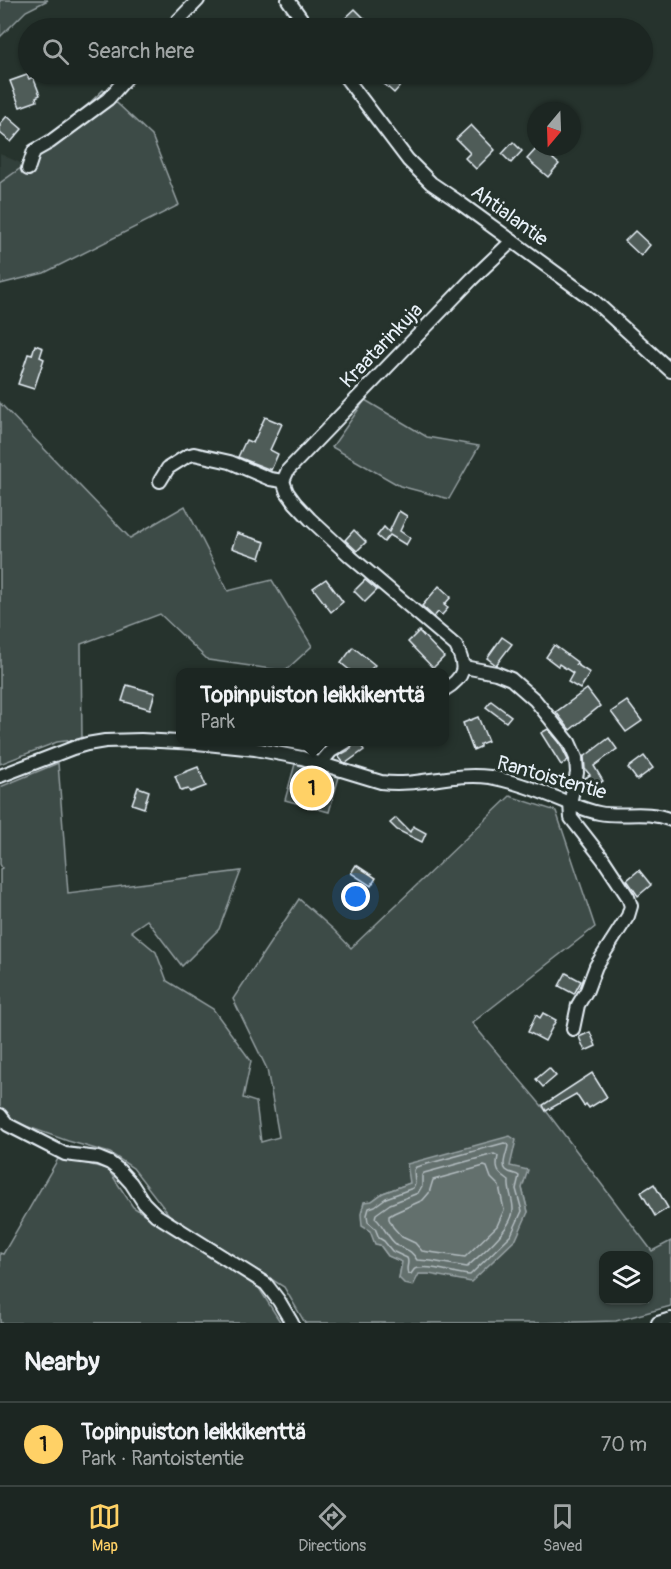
<!DOCTYPE html>
<html lang="en">
<head>
<meta charset="utf-8">
<style>
  :root { --surface:#1c2622; --page:#29322f; --text:#f1f3f6; --muted:#a0a5a5; --line:#3a4340; --accent:#ffd166 }
  body { margin:0; font-family:Pangolin,sans-serif; background:var(--page); color:var(--text) }
  .controls { position:absolute; right:18px; bottom:18px; display:grid; overflow:hidden; border-radius:12px; box-shadow:0 2px 4px #0004 }
  .controls button { width:54px; height:54px; display:grid; place-items:center; padding:0; border:0; border-bottom:2px solid var(--line); background:var(--surface); color:var(--text); font:30px sans-serif }
  .compass { position:absolute; left:527px; top:102px; width:54px; height:54px; border-radius:50%; background:var(--surface); box-shadow:0 2px 4px #0004; rotate:199deg }
  .you { position:absolute; left:356px; top:897px; width:21px; height:21px; margin:-15px; border:4px solid #fff; border-radius:50%; background:#1a73e8; box-shadow:0 0 0 9px #1a73e833 }
  .badge { display:grid; place-items:center; width:39px; height:39px; border-radius:50%; background:var(--accent); color:#111; font-size:20px; font-weight:700 }
  .pin { position:absolute; translate:-50% -50%; border:3px solid #fff; box-shadow:0 2px 6px #0006 }
  .popup { position:absolute; left:176px; top:668px; width:273px; height:78px; box-sizing:border-box; display:grid; place-content:center; border-radius:12px; background:var(--surface); filter:drop-shadow(0 2px 4px #0005); font-size:20px; white-space:nowrap; color:var(--muted) }
  .popup b { font-size:22px; color:var(--text) }
  .popup::after { content:''; position:absolute; left:50%; top:100%; margin-left:-12px; border:12px solid transparent; border-top-color:var(--surface) }
  .list { margin:0; padding:0; list-style:none }
  h2 { display:flex; justify-content:space-between; align-items:center; height:78px; margin:0; padding:0 24px; font-size:26px }
  h2 small { font-size:20px; font-weight:400; color:var(--muted) }
  .list li { display:grid; grid-template-columns:39px 1fr auto; gap:18px; align-items:center; box-sizing:border-box; height:84px; padding:0 24px; border-top:2px solid var(--line) }
  .list b { display:block; font-size:22px; white-space:nowrap }
  .list p { margin:0; font-size:20px; white-space:nowrap; color:var(--muted) }
  .list em { font-size:20px; font-style:normal; color:var(--muted) }
  .icon { flex:none; width:33px; height:33px; fill:none; stroke:currentColor; stroke-width:2; stroke-linecap:round; stroke-linejoin:round }
  .map { position:relative; flex:none; width:671px; height:1323px; overflow:hidden }
  .search { position:absolute; background:var(--surface); box-shadow:0 2px 4px #0004; left:18px; right:18px; top:18px; height:66px; display:flex; align-items:center; gap:15px; box-sizing:border-box; padding:0 21px; border-radius:33px; color:var(--muted); font-size:22px }
  .sheet { height:162px; background:var(--surface) }
  nav { display:flex; justify-content:space-around; align-items:center; box-sizing:border-box; height:84px; border-top:2px solid var(--line); background:var(--surface); font-size:16px; color:var(--muted) }
  nav a { display:grid; justify-items:center; gap:3px }
  nav .on { color:var(--accent) }
  .map>svg:first-child { display:block }
</style>
</head>
<body>
<div class="map">
<svg width="671" height="1323" viewBox="0 0 671 1323">
  <rect width="100%" height="100%" fill="#26332d"/>
  <filter id="ink" filterUnits="userSpaceOnUse"><feTurbulence type="fractalNoise" baseFrequency=".0167" numOctaves="2"/><feDisplacementMap in="SourceGraphic" scale="12" xChannelSelector="R" yChannelSelector="G"/><feConvolveMatrix kernelMatrix="1 2 1 2 8 2 1 2 1" color-interpolation-filters="sRGB"/></filter>
  <g filter="url(#ink)">
    <polygon fill="#333f3a" points="0,154 25,165 0,183"/>
    <g fill="#3e4b47" stroke="#939ea0" stroke-width="1.5" fill-rule="evenodd">
      <polygon points="0,0 48,0 26,11 0,37"/>
      <polygon points="103,90 152,136 179,205 44,273 0,284 0,183 25,165"/>
      <polygon points="365,400 427,437 479,446 449,499 400,486 332,447"/>
      <polygon points="0,403 130,538 185,506 228,591 272,580 312,646 285,671 208,660 160,614 81,644 82,739 57,742 0,764"/>
      <path d="M58,763L68,893L241,871L219,929L182,966L147,920L131,931L156,952L167,981L213,1009L251,1061L243,1098L256,1102L261,1142L279,1137L267,1069L233,999L299,899L334,930L351,948L510,796L556,811L595,927L472,1023L547,1112L652,1251L671,1241V1306L616,1321L538,1323H305L284,1287L170,1216L133,1168L110,1153L68,1141L0,1117V869L2,868L0,864V787ZM410,1183L522,1188L528,1212L429,1274H418L399,1278L402,1262L388,1256L380,1245L375,1243C369,1229 371,1216 372,1201L383,1193ZM604,1256H648V1300H604Z"/>
      <polygon points="295,764 339,777 329,812 285,800"/>
      <polygon points="59,1157 108,1169 133,1207 259,1288 281,1323 0,1323 0,1253 3,1254"/>
    </g>
    <polygon fill="#636f6d" stroke="#98a3a5" stroke-width="1.5" points="510,1136 516,1140 510,1166 528,1170 522,1188 528,1212 516,1239 471,1282 429,1274 419,1274 413,1286 405,1284 399,1278 402,1262 388,1256 380,1245 375,1244 370,1231 362,1226 361,1214 364,1202 372,1201 383,1193 410,1183 407,1164"/>
    <g fill="none" stroke-linecap="round" stroke-linejoin="round">
      <g stroke="#b3bdc0" stroke-width="1.5">
        <path d="M504,1143L507,1144L508,1146C507,1153 501,1165 506,1170C510,1174 516,1173 519,1176L516,1189L522,1211L511,1235L470,1275C455,1274 433,1265 419,1268C414,1268 414,1270 411,1274L408,1273C405,1268 410,1263 407,1258L392,1251L384,1241L379,1238L375,1228L368,1222L367,1215L369,1208L375,1206L386,1198L413,1188L415,1183L414,1170L416,1167Z"/>
        <path d="M494,1154L498,1156C495,1171 498,1173 509,1181C508,1191 513,1199 513,1209C514,1227 480,1255 467,1267L431,1261L417,1260C409,1247 407,1252 397,1245C387,1238 384,1225 375,1218L376,1214L390,1204L418,1193L422,1186V1175L424,1173Z"/>
        <polygon points="484,1166 487,1167 491,1178 499,1186 504,1210 497,1226 465,1257 422,1251 415,1243 402,1237 393,1227 389,1219 389,1216 394,1213 423,1200 429,1193 433,1180"/>
      </g>
    </g>
    <g fill="#505c59" stroke="#e8f1f8" stroke-width="1.5">
      <polygon points="355,9 365,19 356,28 335,28"/>
      <polygon points="391,74 402,84 394,93 383,83"/>
      <polygon points="27,75 29,79 33,77 40,95 36,97 37,101 20,107 10,81"/>
      <polygon points="7,116 22,129 11,142 0,133 0,124"/>
      <polygon points="471,125 495,150 476,169 465,158 470,153 456,139"/>
      <polygon points="513,142 522,151 511,163 502,154"/>
      <polygon points="538,147 543,147 555,157 553,159 559,164 548,177 527,159"/>
      <polygon points="635,231 650,245 641,256 625,241"/>
      <polygon points="35,345 43,348 40,357 44,359 34,389 18,384 28,354 32,355"/>
      <polygon points="265,417 282,424 270,450 278,454 271,470 238,457 246,440 253,443"/>
      <polygon points="399,511 407,516 400,531 410,538 406,545 390,535 384,542 377,536 384,527 389,532"/>
      <polygon points="354,530 366,542 357,551 345,540"/>
      <polygon points="237,533 265,542 260,558 232,548"/>
      <polygon points="326,579 343,602 331,612 313,588"/>
      <polygon points="365,580 377,590 365,602 354,591"/>
      <polygon points="439,586 451,597 444,605 448,608 442,615 438,612 434,617 422,606"/>
      <polygon points="419,631 444,657 433,668 408,642"/>
      <polygon points="502,637 512,644 496,665 487,658"/>
      <polygon points="554,645 577,662 576,664 590,673 580,689 568,682 573,673 559,664 558,666 546,657"/>
      <polygon points="353,647 375,665 368,672 352,672 341,663"/>
      <polygon points="127,685 155,693 150,709 122,701"/>
      <polygon points="587,689 600,706 570,730 556,712"/>
      <polygon points="491,701 511,716 506,722 486,707"/>
      <polygon points="627,701 642,721 626,732 611,712"/>
      <polygon points="478,717 488,741 480,744 480,747 473,750 463,723"/>
      <polygon points="548,729 559,742 568,760 561,765 541,733"/>
      <polygon points="609,738 617,749 594,766 603,781 592,788 585,778 590,775 585,769 584,757"/>
      <polygon points="354,741 358,741 364,750 346,763 343,762 338,756 351,749"/>
      <polygon points="644,756 653,768 637,780 628,768"/>
      <polygon points="198,767 206,786 190,792 188,789 181,791 175,776"/>
      <polygon points="138,787 149,791 144,808 132,804"/>
      <polygon points="396,818 410,832 413,826 426,833 422,842 397,830 390,823"/>
      <polygon points="356,865 376,878 371,886 351,873"/>
      <polygon points="639,870 651,885 638,896 627,880"/>
      <polygon points="566,973 581,981 574,994 559,986"/>
      <polygon points="543,1013 556,1020 545,1041 528,1032 536,1015 540,1018"/>
      <polygon points="590,1032 596,1046 585,1051 579,1037"/>
      <polygon points="549,1068 556,1076 543,1087 536,1079"/>
      <polygon points="592,1073 607,1097 589,1108 586,1104 584,1106 576,1094 546,1111 543,1105"/>
      <polygon points="654,1184 668,1208 655,1216 641,1192"/>
    </g>
    <g fill="none" stroke-linecap="round" stroke-linejoin="round">
      <g stroke="#e8f1f8" stroke-width="16">
        <g id="minor">
          <polyline points="288,0 308,28"/>
          <polyline points="171,28 198,0"/>
          <polyline points="343,74 408,160 431,183 456,200 593,300 671,371"/>
          <polyline points="28,169 34,151 50,142 108,99 130,74"/>
          <path d="M160,481L168,468L187,456L194,454L230,462L270,479L283,481L287,492L295,503L310,519L351,557L456,646C467,668 465,677 444,690"/>
          <polyline points="283,481 288,470 472,279 512,241"/>
          <polyline points="464,667 496,673 511,679 535,700 569,742 576,758 577,773 570,803 571,818 603,859 628,897 631,906 628,916 596,966 587,990 578,1005 573,1029"/>
          <polyline points="320,764 331,751 346,742"/>
          <path d="M0,776L73,748L87,744L105,741L141,740L197,743L255,749L302,758L381,782C417,787 453,772 490,777C515,781 545,793 569,803C579,807 588,811 599,813C624,818 645,809 671,820"/>
          <polyline points="0,1115 8,1125 65,1154 98,1158 110,1163 119,1170 131,1183 144,1203 156,1215 266,1284 279,1301 292,1323"/>
          <polyline points="658,1323 671,1319"/>
        </g>
      </g>
      <use href="#minor" stroke="#26332d" stroke-width="12"/>
    </g>
  </g>
  <g text-anchor="middle" stroke-width="6" stroke-linejoin="round" paint-order="stroke">
    <g font-size="20" fill="#e8f1f8" stroke="#26332d">
      <text transform="translate(510 215) rotate(36)" y="7">Ahtialantie</text>
      <text transform="translate(381 345) rotate(-46)" y="7">Kraatarinkuja</text>
      <text transform="translate(552 777) rotate(16)" y="7">Rantoistentie</text>
    </g>
  </g>
</svg>
<div class="controls">
<button><svg class="icon" aria-label="layers" viewBox="0 0 24 24"><path d="M12 4l9 5-9 5-9-5zM3 14l9 5 9-5"/></svg></button>
</div>
<svg class="compass" viewBox="-18 -18 36 36"><path d="M0-13l5 13h-10z" fill="#e53935"/><path d="M0 13l5-13h-10z" fill="#a0a5a5"/></svg>
<div class="you"></div>
<div class="pin badge" style="left:312px;top:788px">1</div>
<div class="popup"><b>Topinpuiston leikkikenttä</b>Park</div>
<div class="search"><svg class="icon" aria-label="search" viewBox="0 0 24 24"><circle cx="10" cy="10" r="6"/><path d="M15 15l6 6"/></svg>Search here</div>
</div>
<section class="sheet">
<h2>Nearby<small></small></h2>
<ul class="list">
<li><span class="badge">1</span><div><b>Topinpuiston leikkikenttä</b><p>Park · Rantoistentie</p></div><em>70 m</em></li>
</ul>
</section>
<nav>
<a class="on"><svg class="icon" aria-label="map" viewBox="0 0 24 24"><path d="M3 6l6-2 6 2 6-2v14l-6 2-6-2-6 2zM9 4v14M15 6v14"/></svg>Map</a>
<a><svg class="icon" aria-label="directions" viewBox="0 0 24 24"><path d="M12 3l9 9-9 9-9-9zM9 14v-3h6M13 9l2 2-2 2"/></svg>Directions</a>
<a><svg class="icon" aria-label="saved" viewBox="0 0 24 24"><path d="M7 4h10v16l-5-4-5 4z"/></svg>Saved</a>
</nav>
</body>
</html>
